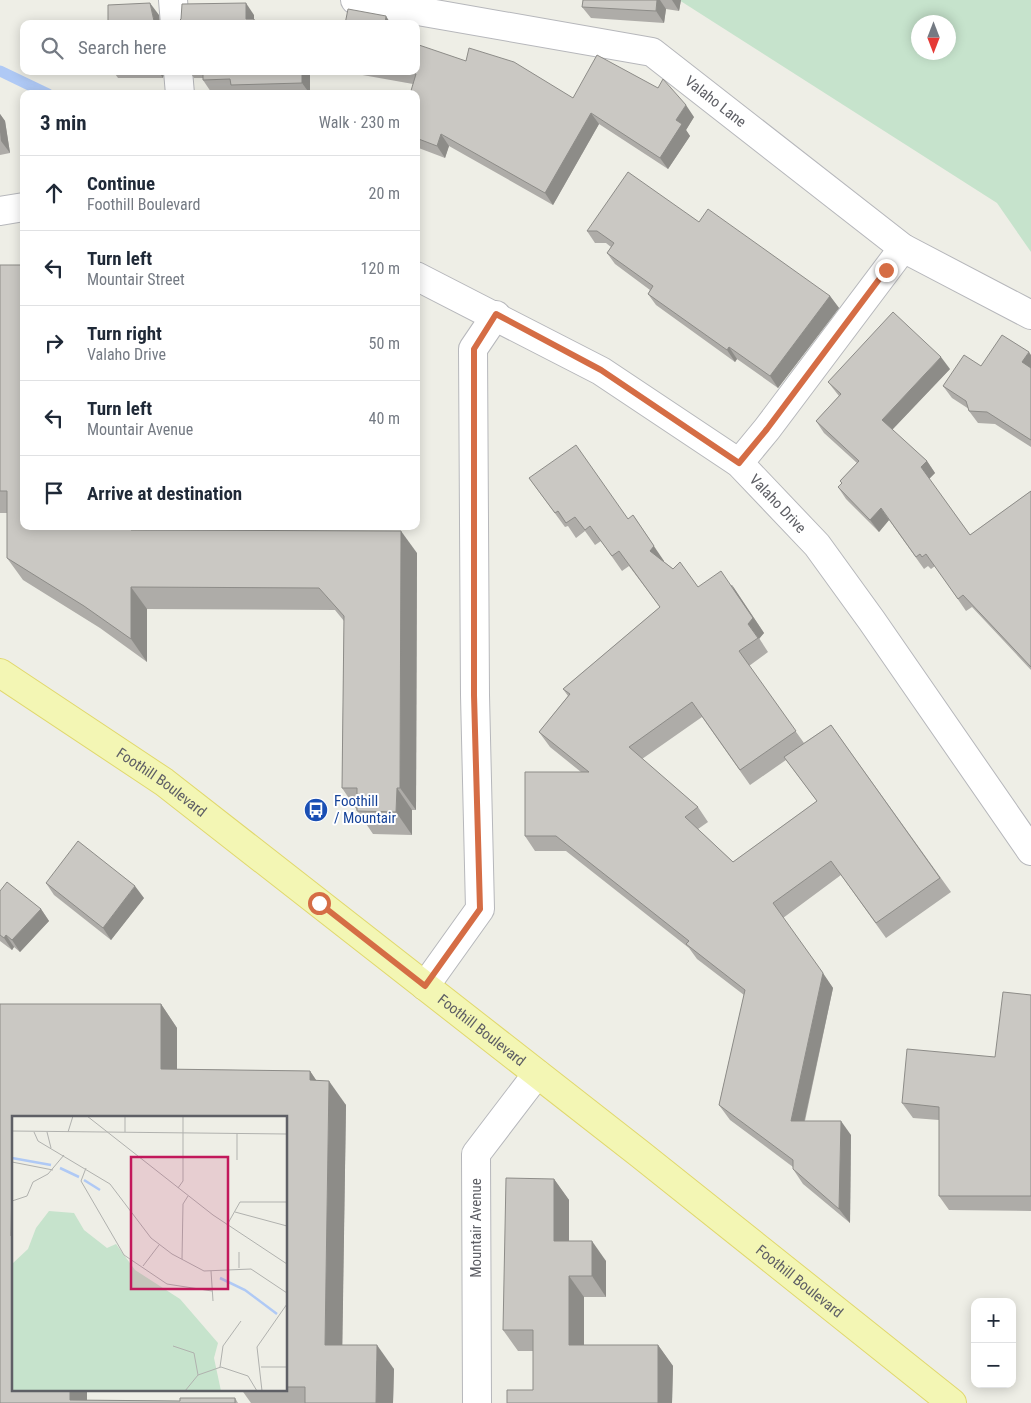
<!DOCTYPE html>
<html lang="en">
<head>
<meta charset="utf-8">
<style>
  :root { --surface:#fff; --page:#f6f6f7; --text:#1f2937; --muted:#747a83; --line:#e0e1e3 }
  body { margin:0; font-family:"Roboto Condensed",sans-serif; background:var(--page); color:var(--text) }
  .controls { position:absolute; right:15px; bottom:15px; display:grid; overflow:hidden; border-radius:10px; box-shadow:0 2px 12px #0003 }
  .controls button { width:45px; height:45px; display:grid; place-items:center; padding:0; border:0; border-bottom:1px solid var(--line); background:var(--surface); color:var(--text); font:25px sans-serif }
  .compass { position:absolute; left:911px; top:15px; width:45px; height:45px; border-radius:50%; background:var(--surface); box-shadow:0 2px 12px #0003; rotate:180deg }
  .stop { position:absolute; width:15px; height:15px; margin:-11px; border:4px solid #d56d45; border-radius:50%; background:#fff }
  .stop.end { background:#d56d45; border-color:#fff; box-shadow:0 1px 5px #0008 }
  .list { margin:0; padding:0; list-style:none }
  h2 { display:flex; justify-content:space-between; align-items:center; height:65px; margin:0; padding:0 20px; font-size:21px }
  h2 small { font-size:16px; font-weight:400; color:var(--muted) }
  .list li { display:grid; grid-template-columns:32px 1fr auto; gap:15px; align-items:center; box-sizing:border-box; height:75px; padding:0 20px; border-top:1px solid var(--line) }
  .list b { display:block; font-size:19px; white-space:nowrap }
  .list p { margin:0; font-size:16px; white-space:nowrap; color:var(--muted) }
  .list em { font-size:16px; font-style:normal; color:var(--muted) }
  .icon { flex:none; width:28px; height:28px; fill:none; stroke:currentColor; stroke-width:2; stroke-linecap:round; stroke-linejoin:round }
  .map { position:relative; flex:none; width:1031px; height:1403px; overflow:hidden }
  .search { position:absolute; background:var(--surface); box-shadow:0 2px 12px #0003; left:20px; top:20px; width:400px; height:55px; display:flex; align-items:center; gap:12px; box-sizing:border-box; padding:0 18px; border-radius:10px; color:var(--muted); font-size:19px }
  .panel { position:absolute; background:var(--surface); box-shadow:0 2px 12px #0003; left:20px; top:90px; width:400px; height:440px; border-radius:10px }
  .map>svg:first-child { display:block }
</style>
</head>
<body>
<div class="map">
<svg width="1031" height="1403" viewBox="0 0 1031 1403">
  <rect width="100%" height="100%" fill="#eeeee6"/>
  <path fill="#c6e3cc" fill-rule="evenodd" d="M679,0H1031V252L997,203ZM918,22H948V52H918Z"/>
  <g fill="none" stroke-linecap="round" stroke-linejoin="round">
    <polyline stroke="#afc9f5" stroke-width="11" points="0,71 48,94"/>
    <g stroke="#b6b7bb" stroke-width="30">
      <g id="minor">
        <polyline points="173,0 175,24"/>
        <path id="s1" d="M355,0L652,52L903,248L1031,315"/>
        <polyline points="178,71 180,94"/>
        <polyline points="739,463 767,429 903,248"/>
        <polyline points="425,986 480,909 475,695 473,349 496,315"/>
        <polyline points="477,1403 476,1154 537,1074"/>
      </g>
    </g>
    <g stroke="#b6b7bb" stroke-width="30">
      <g id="tertiary">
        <polyline points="0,211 24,207"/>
        <path id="s2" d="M416,276L601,371L739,463L817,545L872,621L1031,851"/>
      </g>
    </g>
    <g stroke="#e1d86c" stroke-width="30">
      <g id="primary">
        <path id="s3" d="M0,673L164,782L640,1154L952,1403"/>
      </g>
    </g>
    <use href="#minor" stroke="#fff" stroke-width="28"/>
    <use href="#tertiary" stroke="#fff" stroke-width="28"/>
    <use href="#primary" stroke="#f3f6b4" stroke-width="28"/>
  </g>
  <g fill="#aeaca8" fill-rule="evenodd">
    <polygon points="583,0 681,0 679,11 666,9 664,23 591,18 582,7"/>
    <polygon points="113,71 164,71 163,78 118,78"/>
    <polygon points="189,71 310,71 310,94 237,94 235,91 211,92 203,80 203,78 194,78"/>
    <polygon points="340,71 416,71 573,98 694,117 686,130 690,136 668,169 599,124 553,205 449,146 445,158 416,147 416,94 413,84"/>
    <polygon points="0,114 5,121 10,153 0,155"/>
    <polygon points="699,222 830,296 839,308 778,388 737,359 735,362 656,305 648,294 650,290 615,264 607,253 611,247 606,243 595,243 587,231"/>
    <polygon points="0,265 21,265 24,269 24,526 147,530 417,553 416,810 412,810 412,835 373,834 342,788 344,621 335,610 147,609 147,662 100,628 23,580 7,558 7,513 0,513"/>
    <polygon points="1031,355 1031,447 995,424 978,423 969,411 969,409 952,398 943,386 981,366"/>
    <polygon points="950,369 892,430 927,461 935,473 929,479 970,535 1031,491 1031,670 972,607 966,611 935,566 931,569 928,566 924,569 889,520 879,532 846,499 838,487 842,483 840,481 857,463 824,433 816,421 839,396 828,382"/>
    <path d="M529,478L628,519L664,561V562L698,587L732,585L764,633L759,638L768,652L749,666L804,743L831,725L951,892L886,938L841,875L783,918L833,988L805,1121L851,1135L850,1223L803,1184L793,1169V1167L730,1120L719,1105L744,995L697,959L689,948L566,851H535L525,836L581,772L550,747L539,732L568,696L563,689L660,607L629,566L622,571L601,541L595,545L585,531L576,538L568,526L565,527ZM702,717L750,785L786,760L817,801L733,862L698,829L708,822L698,807L642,759Z"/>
    <polygon points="46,883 144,898 111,940 54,895"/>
    <polygon points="0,891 41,909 49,921 20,952 14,947 12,950 0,941"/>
    <polygon points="1031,995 1031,1211 949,1210 939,1196 939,1120 913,1118 902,1103 995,1057"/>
    <polygon points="0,1004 161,1004 177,1028 177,1069 310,1071 316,1080 346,1105 342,1345 394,1369 393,1403 251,1403 241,1389 286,1389 286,1117 14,1117 14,1389 87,1389 87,1400 180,1401 235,1398 238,1403 0,1403"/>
    <polygon points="554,1179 569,1200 569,1241 606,1261 606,1297 584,1297 584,1345 658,1345 673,1366 672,1403 507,1403 533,1390 533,1351 518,1351 503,1330"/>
  </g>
  <g fill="#8d8c88">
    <polygon points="657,0 660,0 666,9 664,23 656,11"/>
    <polygon points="672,0 681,0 679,11"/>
    <polygon points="150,3 159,15 160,24 156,24 154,21"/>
    <polygon points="246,3 254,15 254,24 246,19"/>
    <polygon points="386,16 391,24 385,24"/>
    <polygon points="158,71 164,71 163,78"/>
    <polygon points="302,71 310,71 310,94 302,83"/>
    <polygon points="686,105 694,117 686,130 690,136 668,169 660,158 676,120"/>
    <polygon points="591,113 599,124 553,205 545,193"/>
    <polygon points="0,114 5,121 10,153 1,141 0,132"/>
    <polygon points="441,134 449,146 445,158 437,146"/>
    <polygon points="21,265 24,269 24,303 21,299"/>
    <polygon points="830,296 839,308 778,388 770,376"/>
    <polygon points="729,347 737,359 735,362 727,350"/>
    <polygon points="1029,352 1031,355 1031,373 1022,362"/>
    <polygon points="941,357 950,369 890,432 882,420"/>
    <polygon points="927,461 935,473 929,479 921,467"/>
    <polygon points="881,508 889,520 879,532 870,520"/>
    <polygon points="633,515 664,561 661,566 650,551"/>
    <polygon points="131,526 147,526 147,553 131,530"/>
    <polygon points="401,531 417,553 416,810 400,788"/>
    <polygon points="732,585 764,633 759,639 748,624"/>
    <polygon points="131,587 147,609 147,662 131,639"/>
    <polygon points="397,788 412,810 412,835 396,812"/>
    <polygon points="135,886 144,898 111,940 103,928"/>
    <polygon points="41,909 49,921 20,952 12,940"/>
    <polygon points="6,935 14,947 12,950 4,938"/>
    <polygon points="823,973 833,988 801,1136 791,1121"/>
    <polygon points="161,1004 177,1028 177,1093 161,1069"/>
    <polygon points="310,1071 326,1095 310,1080"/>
    <polygon points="329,1081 346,1105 342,1369 325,1345"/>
    <polygon points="841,1121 851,1135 850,1223 839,1209"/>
    <polygon points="13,1128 14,1130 14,1240 11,1236"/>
    <polygon points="554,1179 569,1200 569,1261 554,1241"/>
    <polygon points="592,1241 606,1261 606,1297 592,1276"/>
    <polygon points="569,1276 584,1297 584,1366 569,1345"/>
    <polygon points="377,1345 394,1369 393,1403 376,1403"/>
    <polygon points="658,1345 673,1366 672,1403 658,1403"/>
    <polygon points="70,1389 87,1389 87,1403 70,1400"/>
  </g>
  <g fill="#cac8c3" stroke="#8d8c88">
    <polygon points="583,0 657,0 656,11 582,7"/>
    <polygon points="150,3 154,21 157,24 108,24 108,5"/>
    <polygon points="246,3 246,19 254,19 255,24 176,24 181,19 182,4"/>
    <polygon points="348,9 386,16 385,24 345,24"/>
    <polygon points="416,44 466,61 469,48 514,62 573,98 597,55 658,88 663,79 686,105 676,120 682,124 660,158 591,113 545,193 441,134 437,146 416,138 416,94 410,94 416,74 402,71 416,71"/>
    <polygon points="203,71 302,71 302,83 231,85 230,79 203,80"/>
    <polygon points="628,172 699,222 708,209 830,296 770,376 729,347 727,350 648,294 653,286 607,253 614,243 597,231 587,231"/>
    <polygon points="0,265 21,265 21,299 24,299 24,526 131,526 131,530 401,531 400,788 397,788 396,812 357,811 357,788 342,788 344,616 319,588 131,587 131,639 84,606 7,558 7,491 0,491"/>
    <polygon points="893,312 941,357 882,420 927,461 921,467 970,535 1031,491 1031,667 963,595 958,599 926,554 922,557 920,554 916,557 881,508 870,520 838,487 842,483 840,481 859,461 816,421 841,394 828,382"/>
    <polygon points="1002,335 1029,352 1022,362 1031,368 1031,440 987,412 969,411 966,401 943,386 964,355 981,366"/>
    <polygon points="576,445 628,519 633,515 654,546 650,551 673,569 680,562 698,587 721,571 753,618 748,624 758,638 739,651 796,731 740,770 692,702 629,747 698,807 685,817 733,862 817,801 784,757 831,725 940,878 876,923 831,861 773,903 823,973 791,1121 841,1121 839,1209 793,1169 793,1160 719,1105 745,990 686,944 689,941 556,836 525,836 525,772 589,772 539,732 570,694 563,689 660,607 619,551 612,556 590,526 585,530 575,517 566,523 558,511 555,513 529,478"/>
    <polygon points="78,841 135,886 103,928 46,883"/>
    <polygon points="7,882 41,909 12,940 6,935 4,938 0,935 0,891"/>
    <polygon points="1003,992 1031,995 1031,1196 939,1196 939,1107 902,1103 907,1049 995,1057"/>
    <polygon points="0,1004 161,1004 161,1069 310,1071 310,1080 329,1081 325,1345 377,1345 376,1403 305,1403 305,1387 286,1387 286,1117 14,1117 14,1128 13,1128 11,1236 14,1236 14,1389 70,1389 70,1400 180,1401 180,1398 235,1398 235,1403 0,1403"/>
    <polygon points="506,1178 554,1179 554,1241 592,1241 592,1276 569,1276 569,1345 658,1345 658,1403 507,1403 507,1390 533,1390 533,1330 503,1330"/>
  </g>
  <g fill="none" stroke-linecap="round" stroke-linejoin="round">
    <polyline stroke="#d56d45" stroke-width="6" points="319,903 425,986 480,909 474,695 474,349 496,314 601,370 739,463 767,429 886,270"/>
  </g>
  <defs>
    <g id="bus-disc" transform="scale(1.25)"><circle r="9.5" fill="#1a4fb4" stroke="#fff"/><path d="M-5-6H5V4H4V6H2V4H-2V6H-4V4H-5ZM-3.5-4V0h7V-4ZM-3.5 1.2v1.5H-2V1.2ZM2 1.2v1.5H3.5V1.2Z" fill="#fff"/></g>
  </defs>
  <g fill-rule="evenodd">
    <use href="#bus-disc" x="316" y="810"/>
  </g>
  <g text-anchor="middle" stroke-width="4" stroke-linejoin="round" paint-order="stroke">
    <g font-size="15" fill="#5e5f65" stroke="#fff">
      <text dy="5" stroke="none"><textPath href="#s1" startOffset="382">Valaho Lane</textPath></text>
      <text dy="5" stroke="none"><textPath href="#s2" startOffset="430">Valaho Drive</textPath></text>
      <text dy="5" stroke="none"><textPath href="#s3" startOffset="195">Foothill Boulevard</textPath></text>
      <text dy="5" stroke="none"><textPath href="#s3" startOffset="600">Foothill Boulevard</textPath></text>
      <text transform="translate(476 1228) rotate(-90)" y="5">Mountair Avenue</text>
      <text dy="5" stroke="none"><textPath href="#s3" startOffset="1005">Foothill Boulevard</textPath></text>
    </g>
    <g font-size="15" fill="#164399" stroke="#fff" text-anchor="start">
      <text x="334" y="806">Foothill<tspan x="334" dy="17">/ Mountair</tspan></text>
    </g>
  </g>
  <g transform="translate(12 1116)">
    <rect width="275" height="275" fill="#eeeee6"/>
    <path d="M37,95L62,97L72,114L95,132L104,128L123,154L168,183L206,227L202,242L209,275H0V148L16,133L24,112Z" fill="#c6e3cc"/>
    <path fill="none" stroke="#afc9f5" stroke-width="2.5" d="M0,42L39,49M48,52L67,61M72,64L88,74M208,162L233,174L265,198"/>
    <path fill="none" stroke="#b0b1ae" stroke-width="1" d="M75,0L201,99L275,148M113,0V16M0,15L275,18M22,16L26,25L98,68L139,122L160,138L192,155L239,153L275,177M35,16L39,32M56,16L61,0M225,44V17M0,46L41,54M74,52L69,65L112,139L155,168L200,175M166,72L171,65V0M0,85L15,80L21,66L36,58L52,39M223,96L275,110M215,109L228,86H275M227,136V152M170,143L171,88L176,80M131,150L147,129M199,155L201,185M161,230L182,237L186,259L209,251L236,260L245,275M208,251L211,230L229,205M249,251H275M173,275L186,259M250,275L245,231L275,188"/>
    <path fill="#c2185b" fill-opacity="0.15" stroke="#c2185b" stroke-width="2.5" d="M119,41H216V173H119Z"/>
    <rect width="275" height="275" fill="none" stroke="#5e5f65" stroke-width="2.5"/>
  </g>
</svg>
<div class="controls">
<button>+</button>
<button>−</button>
</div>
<svg class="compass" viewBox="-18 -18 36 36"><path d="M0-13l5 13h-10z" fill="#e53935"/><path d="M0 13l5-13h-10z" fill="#747a83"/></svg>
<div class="stop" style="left:319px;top:903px"></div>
<div class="stop end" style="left:886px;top:270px"></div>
<div class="search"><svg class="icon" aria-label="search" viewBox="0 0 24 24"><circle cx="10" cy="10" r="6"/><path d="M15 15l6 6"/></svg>Search here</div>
<section class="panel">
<h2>3 min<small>Walk · 230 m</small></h2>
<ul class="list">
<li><svg class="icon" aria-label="ahead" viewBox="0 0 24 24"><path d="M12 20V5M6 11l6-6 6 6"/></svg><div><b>Continue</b><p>Foothill Boulevard</p></div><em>20 m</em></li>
<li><svg class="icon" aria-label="left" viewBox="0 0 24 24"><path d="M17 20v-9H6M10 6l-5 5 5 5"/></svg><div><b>Turn left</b><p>Mountair Street</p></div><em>120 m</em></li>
<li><svg class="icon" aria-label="right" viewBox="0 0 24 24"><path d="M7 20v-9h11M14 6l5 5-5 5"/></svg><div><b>Turn right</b><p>Valaho Drive</p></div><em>50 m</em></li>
<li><svg class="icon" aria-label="left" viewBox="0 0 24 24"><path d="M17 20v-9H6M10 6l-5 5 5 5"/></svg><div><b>Turn left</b><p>Mountair Avenue</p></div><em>40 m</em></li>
<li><svg class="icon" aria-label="arrive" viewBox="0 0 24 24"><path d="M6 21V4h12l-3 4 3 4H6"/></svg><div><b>Arrive at destination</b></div></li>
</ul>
</section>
</div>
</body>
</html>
